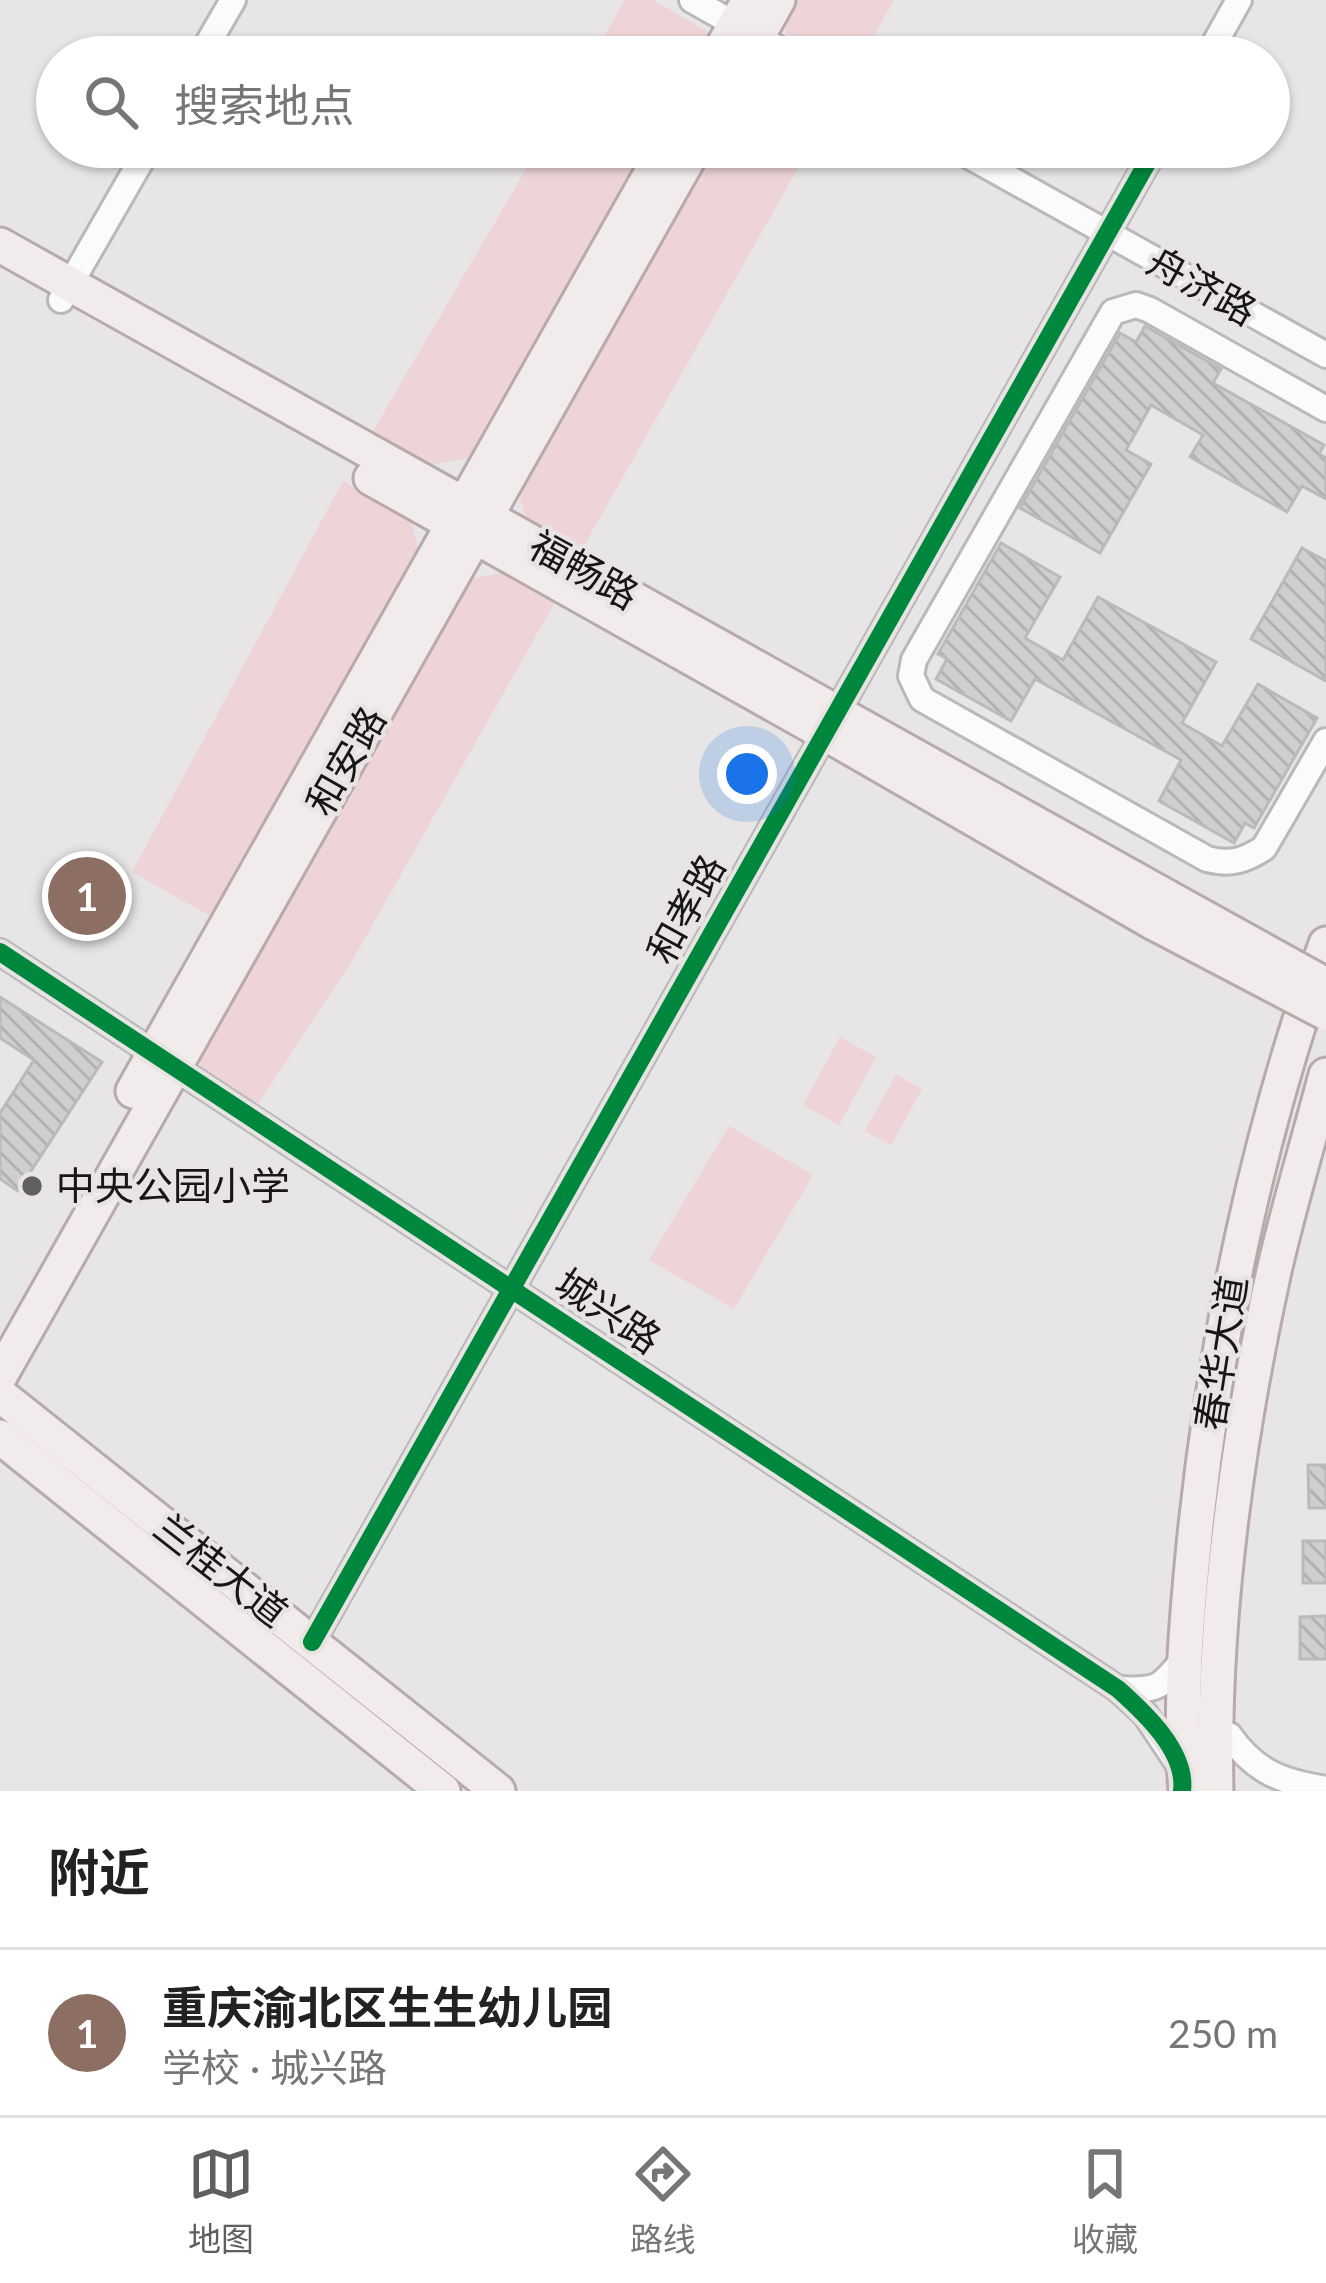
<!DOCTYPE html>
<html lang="zh">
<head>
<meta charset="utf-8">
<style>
  :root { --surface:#fff; --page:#f2f2f2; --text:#222; --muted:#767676; --line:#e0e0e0; --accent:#605e5e }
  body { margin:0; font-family:Lato,"Noto Sans SC",sans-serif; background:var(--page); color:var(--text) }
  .you { position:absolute; left:747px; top:774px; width:42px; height:42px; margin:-30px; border:9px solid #fff; border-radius:50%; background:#1a73e8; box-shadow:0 0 0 18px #1a73e833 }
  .badge { display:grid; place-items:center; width:78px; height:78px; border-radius:50%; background:var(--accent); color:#fff; font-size:39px; font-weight:700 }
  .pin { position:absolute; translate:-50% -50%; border:6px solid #fff; box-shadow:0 3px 12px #0006 }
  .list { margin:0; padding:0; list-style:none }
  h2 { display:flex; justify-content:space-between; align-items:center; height:156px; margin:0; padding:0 48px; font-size:51px }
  h2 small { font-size:39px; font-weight:400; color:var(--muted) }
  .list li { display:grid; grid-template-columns:78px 1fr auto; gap:36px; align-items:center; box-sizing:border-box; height:168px; padding:0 48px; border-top:3px solid var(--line) }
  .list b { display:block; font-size:45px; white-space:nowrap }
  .list p { margin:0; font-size:39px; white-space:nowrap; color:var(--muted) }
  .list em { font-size:39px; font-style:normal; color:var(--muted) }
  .icon { flex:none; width:66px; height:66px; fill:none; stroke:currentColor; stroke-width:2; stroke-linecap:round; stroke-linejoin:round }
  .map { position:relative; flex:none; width:1326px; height:1791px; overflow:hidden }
  .search { position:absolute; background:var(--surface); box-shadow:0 3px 9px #0004; left:36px; right:36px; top:36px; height:132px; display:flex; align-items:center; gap:30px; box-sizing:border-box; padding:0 42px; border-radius:66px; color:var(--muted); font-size:45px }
  .sheet { height:324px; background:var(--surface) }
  nav { display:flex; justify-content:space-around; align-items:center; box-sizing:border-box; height:168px; border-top:3px solid var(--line); background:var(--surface); font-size:33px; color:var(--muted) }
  nav a { display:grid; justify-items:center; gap:6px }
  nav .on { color:var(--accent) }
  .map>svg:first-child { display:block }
</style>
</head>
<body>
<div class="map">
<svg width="1326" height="1791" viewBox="0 0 1326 1791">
  <defs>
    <pattern id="building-back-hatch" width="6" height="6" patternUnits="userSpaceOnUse" patternTransform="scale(3)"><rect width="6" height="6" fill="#d0cece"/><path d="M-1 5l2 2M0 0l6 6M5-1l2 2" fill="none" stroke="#b2b0b0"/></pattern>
  </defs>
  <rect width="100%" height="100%" fill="#e7e5e5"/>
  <g fill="#efd4d7">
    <polygon points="625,0 653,0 707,31 712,47 706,57 592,57"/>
    <polygon points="787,0 894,0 862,57 825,57 787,35 780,12"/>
    <path d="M539,147H655C594,252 528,352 469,458L429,465L373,431Z"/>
    <polygon points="706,147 810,147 581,551 526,519 515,480"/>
    <polygon points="343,481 410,520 420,553 217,920 132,872"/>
    <polygon points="503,573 555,602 352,961 257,1105 201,1068 196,1043 463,580"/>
    <polygon points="840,1037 876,1057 839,1125 803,1105"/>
    <polygon points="896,1075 922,1089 891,1145 865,1131"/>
    <polygon points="729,1126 813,1175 734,1309 649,1260"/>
  </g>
  <g fill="url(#building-back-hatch)" stroke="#bbb9b9" stroke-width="3">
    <polygon points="1145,326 1221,369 1213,383 1324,445 1319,454 1326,458 1326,499 1302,486 1287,512 1190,457 1203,435 1151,405 1126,450 1151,464 1100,553 1020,508 1120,333 1136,342"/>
    <polygon points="1001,543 1060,577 1025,638 1063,660 1098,597 1216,662 1182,723 1222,746 1258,684 1317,718 1254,828 1245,823 1234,843 1159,801 1181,760 1035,679 1011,721 936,679 947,659 938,654"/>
    <polygon points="1302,548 1326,561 1326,681 1251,639"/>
    <polygon points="0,997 102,1062 18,1191 0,1179 0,1113 34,1060 0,1038"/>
    <polygon points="1308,1465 1326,1465 1326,1508 1309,1508"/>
    <rect x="1303" y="1541" width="23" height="42"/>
    <polygon points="1326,1616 1326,1659 1300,1659 1300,1617"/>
  </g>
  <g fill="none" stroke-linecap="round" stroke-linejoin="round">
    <g stroke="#bab8b8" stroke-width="30">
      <g id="minor">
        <polyline points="692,0 793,57"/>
        <polyline points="200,57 233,0"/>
        <polyline points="1207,57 1239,0"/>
        <polyline points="953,147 1326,355"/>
        <polyline points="61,300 149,147"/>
        <path d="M1326,409L1150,310L1136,305L1113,312L914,660L911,676L922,699L1207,859C1230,865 1244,861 1264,848L1326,741"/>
        <polyline points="0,952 1118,1689 1145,1714 1183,1771"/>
        <polyline points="312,1642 1156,147"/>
        <path d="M1118,1689C1156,1691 1161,1689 1184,1658"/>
        <path d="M1229,1735C1255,1772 1282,1782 1326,1789"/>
      </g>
    </g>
    <g stroke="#b7aaab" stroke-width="39">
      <g id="major">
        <polyline points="717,57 749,0"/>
        <polyline points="746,57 778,0"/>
        <polyline points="0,245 1167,897"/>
        <polyline points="371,478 823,732 1154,923"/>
        <polyline points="133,1091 666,147"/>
        <polyline points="0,1376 695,147"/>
        <polyline points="0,1395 498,1791"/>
        <polyline points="0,1437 443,1791"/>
        <path d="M1186,1791C1179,1702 1187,1613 1196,1525C1217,1331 1259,1128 1326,944"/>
        <path d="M1216,1791C1212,1618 1237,1440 1274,1271C1289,1205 1309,1140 1326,1075"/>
      </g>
    </g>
    <use href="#minor" stroke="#fbfbfb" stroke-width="24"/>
    <use href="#major" stroke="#f2ebec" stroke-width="33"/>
    <g stroke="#b7aaab" stroke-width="39" stroke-linecap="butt">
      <g id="major-bridge">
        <polyline points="1167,897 1326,985"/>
        <polyline points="1154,923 1326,1013"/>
      </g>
    </g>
    <use href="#major-bridge" stroke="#f2ebec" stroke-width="33"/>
    <g stroke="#e8e4e4" stroke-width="26">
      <g id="cycleway">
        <path d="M0,952L1118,1689C1145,1713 1187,1752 1182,1791"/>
        <polyline points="312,1642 1156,147"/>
      </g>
    </g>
    <use href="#cycleway" stroke="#00873e" stroke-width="18"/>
  </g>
  <circle fill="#605e5e" stroke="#e8e4e4" stroke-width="4.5" cx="32" cy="1186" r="12"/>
  <g text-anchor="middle" stroke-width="9" stroke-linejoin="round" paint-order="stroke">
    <g font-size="39" fill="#171516" stroke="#e8e4e4">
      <text transform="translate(1202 286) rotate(29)" y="14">舟济路</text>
      <text transform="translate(584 570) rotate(29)" y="14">福畅路</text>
      <text transform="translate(346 761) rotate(-60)" y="14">和安路</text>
      <text transform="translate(686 909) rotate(-61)" y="14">和孝路</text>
      <text transform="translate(608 1311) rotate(34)" y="14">城兴路</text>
      <text transform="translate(1221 1353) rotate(-81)" y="14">春华大道</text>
      <text transform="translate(221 1570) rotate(38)" y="14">兰桂大道</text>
    </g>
    <g font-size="39" fill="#171516" stroke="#e8e4e4" text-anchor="start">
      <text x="56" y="1200">中央公园小学</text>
    </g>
  </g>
</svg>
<div class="you"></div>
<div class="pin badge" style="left:87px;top:896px;background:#8d6e63">1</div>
<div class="search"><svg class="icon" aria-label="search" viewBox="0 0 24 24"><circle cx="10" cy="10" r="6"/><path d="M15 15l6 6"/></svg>搜索地点</div>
</div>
<section class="sheet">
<h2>附近<small></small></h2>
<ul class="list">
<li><span class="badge" style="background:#8d6e63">1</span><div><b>重庆渝北区生生幼儿园</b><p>学校 · 城兴路</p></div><em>250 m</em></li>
</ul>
</section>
<nav>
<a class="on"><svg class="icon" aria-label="map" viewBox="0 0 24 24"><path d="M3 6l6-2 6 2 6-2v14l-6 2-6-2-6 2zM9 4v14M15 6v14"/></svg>地图</a>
<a><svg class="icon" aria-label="directions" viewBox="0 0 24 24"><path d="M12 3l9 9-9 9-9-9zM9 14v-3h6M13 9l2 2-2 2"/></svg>路线</a>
<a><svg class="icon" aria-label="saved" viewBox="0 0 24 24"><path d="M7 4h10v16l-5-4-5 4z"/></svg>收藏</a>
</nav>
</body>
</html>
